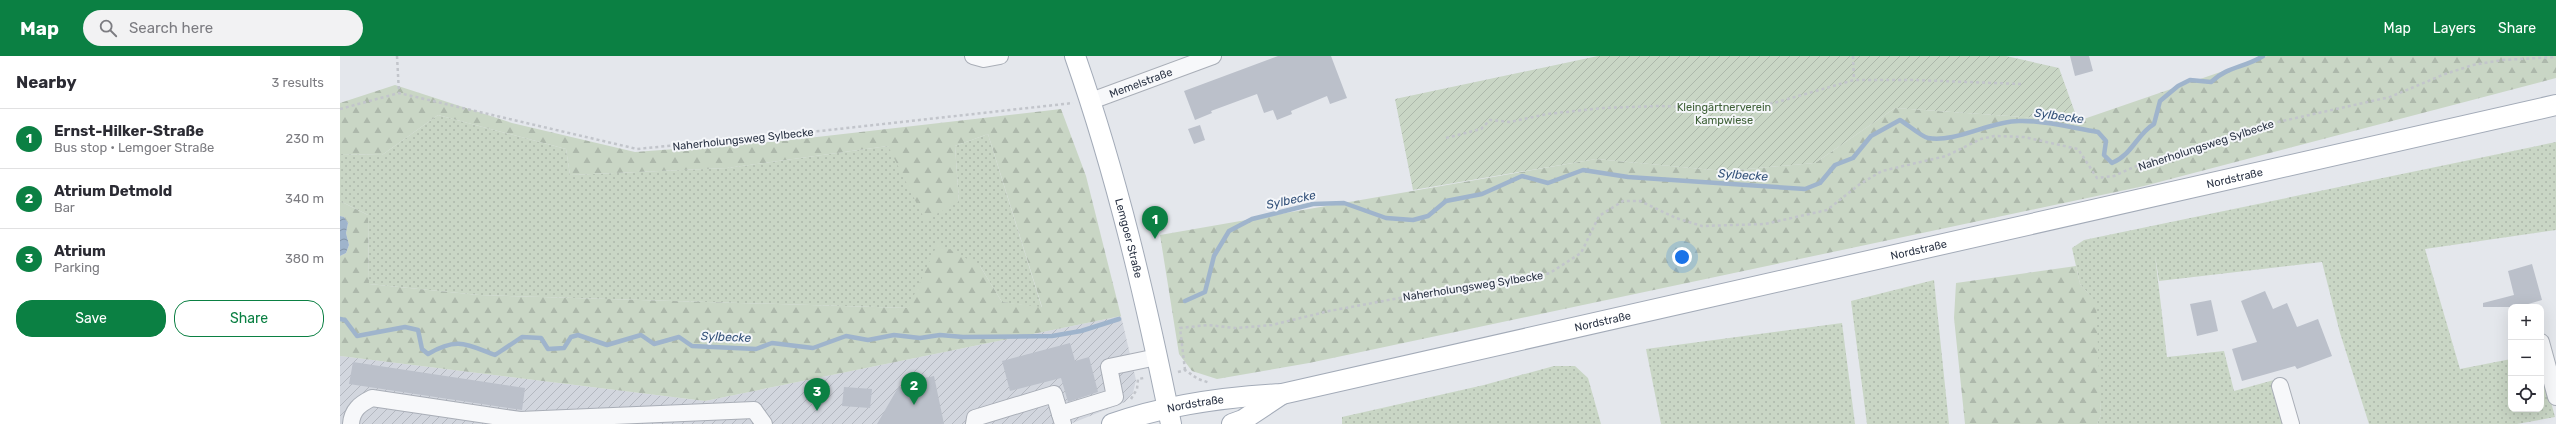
<!DOCTYPE html>
<html lang="en">
<head>
<meta charset="utf-8">
<style>
  :root { --surface:#fff; --page:#f2f2f3; --text:#2b2b33; --muted:#7c7c81; --line:#e1e1e2; --accent:#0b8043 }
  body { margin:0; font-family:Rubik,sans-serif; background:var(--page); color:var(--text) }
  .controls { position:absolute; right:12px; bottom:12px; display:grid; overflow:hidden; border-radius:8px; box-shadow:0 4px 16px #0002 }
  .controls button { width:36px; height:36px; display:grid; place-items:center; padding:0; border:0; border-bottom:1px solid var(--line); background:var(--surface); color:var(--text); font:20px sans-serif }
  .you { position:absolute; left:1342px; top:201px; width:14px; height:14px; margin:-10px; border:3px solid #fff; border-radius:50%; background:#1a73e8; box-shadow:0 0 0 6px #1a73e833 }
  .badge { display:grid; place-items:center; width:26px; height:26px; border-radius:50%; background:var(--accent); color:#fff; font-size:13px; font-weight:700 }
  .pin { position:absolute; translate:-50% -33px; filter:drop-shadow(0 1px 2px #0008) }
  .pin::after { content:''; position:absolute; top:21px; width:14px; height:12px; background:inherit; clip-path:polygon(0 0,100% 0,50% 100%) }
  .list { margin:0; padding:0; list-style:none }
  h2 { display:flex; justify-content:space-between; align-items:center; height:52px; margin:0; padding:0 16px; font-size:17px }
  h2 small { font-size:13px; font-weight:400; color:var(--muted) }
  .list li { display:grid; grid-template-columns:26px 1fr auto; gap:12px; align-items:center; box-sizing:border-box; height:60px; padding:0 16px; border-top:1px solid var(--line) }
  .list b { display:block; font-size:15px; white-space:nowrap }
  .list p { margin:0; font-size:13px; white-space:nowrap; color:var(--muted) }
  .list em { font-size:13px; font-style:normal; color:var(--muted) }
  .actions { display:flex; gap:8px; padding:12px 16px }
  .actions a { flex:1; padding:9px 0; border:1px solid var(--accent); border-radius:16px; text-align:center; font-size:14px; color:var(--accent) }
  .actions .main { background:var(--accent); color:#fff }
  .icon { flex:none; width:22px; height:22px; fill:none; stroke:currentColor; stroke-width:2; stroke-linecap:round; stroke-linejoin:round }
  .map { position:relative; flex:none; width:2216px; height:368px; overflow:hidden }
  header { display:flex; align-items:center; gap:24px; box-sizing:border-box; height:56px; padding:0 20px; background:var(--accent); color:#fff }
  header strong { font-size:19px }
  nav { display:flex; gap:22px; margin-inline-start:auto; font-size:14px }
  .search { width:280px; height:36px; background:var(--page); display:flex; align-items:center; gap:10px; box-sizing:border-box; padding:0 14px; border-radius:22px; color:var(--muted); font-size:15px }
  main { display:flex }
  aside { flex:1; background:var(--surface) }
  .map>svg:first-child { display:block }
</style>
</head>
<body>
<header>
<strong>Map</strong>
<div class="search"><svg class="icon" aria-label="search" viewBox="0 0 24 24"><circle cx="10" cy="10" r="6"/><path d="M15 15l6 6"/></svg>Search here</div>
<nav><a>Map</a><a>Layers</a><a>Share</a></nav>
</header>
<main>
<aside>
<h2>Nearby<small>3 results</small></h2>
<ul class="list">
<li><span class="badge">1</span><div><b>Ernst-Hilker-Straße</b><p>Bus stop · Lemgoer Straße</p></div><em>230 m</em></li>
<li><span class="badge">2</span><div><b>Atrium Detmold</b><p>Bar</p></div><em>340 m</em></li>
<li><span class="badge">3</span><div><b>Atrium</b><p>Parking</p></div><em>380 m</em></li>
</ul>
<div class="actions"><a class="main">Save</a><a>Share</a></div>
</aside>
<div class="map">
<svg width="2216" height="368" viewBox="0 0 2216 368">
  <defs>
    <pattern id="industrial-furrows" width="10" height="10" patternUnits="userSpaceOnUse"><rect width="10" height="10" fill="#d2d6de"/><path d="M-1 1l2-2M0 10L10 0M9 11l2-2" fill="none" stroke="#b4b8c0"/></pattern>
    <pattern id="grass-dots" width="8" height="8" patternUnits="userSpaceOnUse"><rect width="8" height="8" fill="#c9d6c5"/><path d="M2 2h.1M6 6h.1" fill="none" stroke="#adb8ab" stroke-width="1.8" stroke-linecap="round"/></pattern>
    <pattern id="forest-firs" width="22" height="20" patternUnits="userSpaceOnUse"><rect width="22" height="20" fill="#c9d6c5"/><path d="M5 1l3.5 6h-7zM16 11l3.5 6h-7z" fill="#adb8ab"/></pattern>
    <pattern id="garden-furrows" width="10" height="10" patternUnits="userSpaceOnUse"><rect width="10" height="10" fill="#c9d6c5"/><path d="M-1 1l2-2M0 10L10 0M9 11l2-2" fill="none" stroke="#adb8ab"/></pattern>
    <pattern id="water-waves" width="16" height="10" patternUnits="userSpaceOnUse"><rect width="16" height="10" fill="#9fb4cc"/><path d="M0 5q4-4 8 0t8 0" fill="none" stroke="#8293a7"/></pattern>
  </defs>
  <rect width="100%" height="100%" fill="#e4e7ec"/>
  <polygon fill="url(#industrial-furrows)" points="781,260 796,324 793,337 785,346 730,368 0,368 0,300 365,345"/>
  <g fill="url(#grass-dots)">
    <polygon points="98,59 226,93 230,119 387,112 548,90 619,146 615,90 648,78 702,252 662,246 640,210 568,252 139,239 29,228 28,159 0,145 0,98 42,99"/>
    <polygon points="2216,86 2216,174 2085,193 2120,313 2171,303 2171,353 2201,353 2201,309 2215,361 2177,368 2029,368 2000,277 1982,206 1819,225 1815,199 1827,301 1884,295 1894,335 1934,324 1948,368 1757,368 1761,359 1753,243 1740,228 1732,192 1744,184"/>
    <polygon points="1594,224 1609,368 1527,368 1511,245"/>
    <polygon points="1502,267 1515,368 1321,368 1306,293"/>
    <polygon points="1214,310 1235,310 1248,322 1261,368 1002,368 1002,361 1144,329"/>
  </g>
  <g fill="url(#forest-firs)">
    <polygon points="1927,0 2216,0 2216,22 1804,130 969,307 877,323 852,315 839,298 820,179 1256,103 1384,115 1475,107 1555,52 1738,65"/>
    <polygon points="55,29 172,67 295,96 442,85 721,53 746,120 781,260 365,345 0,300 0,200 6,197 9,189 6,177 8,167 4,161 0,160 0,145 28,159 29,228 139,239 568,252 598,187 640,210 662,246 702,251 648,78 615,90 619,146 585,164 548,90 387,112 230,119 226,93 98,59 42,99 0,98 0,47"/>
    <polygon points="1736,210 1740,228 1756,246 1761,359 1757,368 1625,368 1614,262 1616,227"/>
  </g>
  <polygon fill="url(#garden-furrows)" points="1258,0 1666,0 1719,12 1738,65 1555,52 1475,107 1384,115 1256,103 1073,134 1055,43"/>
  <polygon fill="url(#water-waves)" points="0,160 4,161 8,167 6,177 9,189 6,197 0,200"/>
  <g fill="none" stroke-linecap="round" stroke-linejoin="round">
    <g stroke="#9fb4cc" stroke-width="4.5">
      <path d="M845,245L865,236L874,200L889,175L912,163L973,148L1004,147L1046,162L1073,164L1088,160L1106,145L1142,138L1182,120L1208,127L1243,114L1288,121L1465,133L1480,127L1495,109L1513,102L1531,80L1560,64C1567,68 1582,81 1588,82C1616,87 1650,65 1679,65C1704,64 1733,72 1758,76L1766,85L1764,99L1772,107C1792,99 1797,78 1814,68L1820,45L1838,30L1850,24L1871,26C1888,10 1904,12 1923,0"/>
      <path d="M0,263L5,264L17,280L65,271L78,274L82,293L88,298C117,281 126,288 155,299L182,281L201,282L208,293L224,292L231,281L238,279L267,289L301,279L314,288L339,281L352,290L416,293L432,287L473,292L506,280L528,284L554,279L580,282L600,279L623,281L712,280L741,275L779,263"/>
    </g>
  </g>
  <g fill="#bbc0ca">
    <polygon points="938,0 991,0 1007,42 990,48 987,40 951,55 952,58 937,64 933,54 924,57 917,38 871,55 872,57 855,64 844,35"/>
    <polygon points="1730,0 1749,0 1753,15 1735,20"/>
    <polygon points="860,69 865,84 854,88 848,73"/>
    <polygon points="2192,208 2202,244 2178,251 2143,251 2143,247 2174,239 2168,215"/>
    <polygon points="1925,235 1933,253 1947,247 1957,271 1978,263 1992,300 1957,313 1955,310 1902,325 1892,293 1917,286 1901,245"/>
    <polygon points="1871,244 1878,275 1857,280 1850,248"/>
    <polygon points="730,287 735,305 749,301 758,336 728,346 721,322 670,335 662,305"/>
    <polygon points="13,306 185,332 182,354 9,328"/>
    <polygon points="594,320 604,368 537,368 559,330 563,332 566,326"/>
    <polygon points="504,331 532,333 530,352 502,350"/>
  </g>
  <g fill="none" stroke-linecap="round" stroke-linejoin="round">
    <g stroke="#a9aeb7" stroke-width="18">
      <g id="minor">
        <polyline points="633,0 644,3 660,0"/>
        <path id="s1" d="M751,45L873,0"/>
        <polyline points="2201,286 2216,341"/>
        <polyline points="1940,330 1951,368"/>
        <polyline points="720,358 775,341 769,311 817,301"/>
        <path d="M11,368C12,354 20,348 32,342L180,364L414,354L424,368"/>
        <polyline points="634,368 635,362 714,338 723,368"/>
      </g>
    </g>
    <g stroke="#a3abb8" stroke-width="22">
      <g id="major">
        <path id="s2" d="M735,0C777,120 806,244 831,368"/>
        <path id="s3" d="M772,368C826,349 885,341 942,338L2216,49"/>
        <polyline points="892,368 903,364 942,338"/>
      </g>
    </g>
    <g stroke="#c2c5cb" stroke-width="2.5" stroke-dasharray="3 3" stroke-linecap="butt">
      <polyline points="57,0 59,37"/>
      <polyline points="1513,0 1514,24"/>
      <polyline points="0,53 59,37 297,93 480,75 733,47"/>
      <polyline points="1106,82 1141,73 1150,64 1170,66 1207,58 1263,52 1319,50 1392,53 1434,47 1514,24 1574,24 1681,28"/>
      <polyline points="845,314 840,272 868,269 895,272 932,269 989,255 1065,241 1186,223 1210,217 1241,197 1259,160 1283,145 1300,145 1336,162 1362,170 1425,168 1487,154 1520,128 1542,115 1606,100 1641,83 1654,80 1684,81 1738,93 1757,122 1774,120 1812,103 1875,88 1938,66 2050,41 2105,18 2133,9 2162,4 2216,1"/>
      <polyline points="838,316 845,314 858,323 870,327"/>
      <polyline points="791,343 797,333 798,323 804,322"/>
    </g>
    <use href="#minor" stroke="#f7f8fa" stroke-width="16"/>
    <use href="#major" stroke="#fff" stroke-width="20"/>
  </g>
  <g text-anchor="middle" stroke-width="4" stroke-linejoin="round" paint-order="stroke">
    <g font-size="11" fill="#2b3445" stroke="#f4f6f9">
      <text dy="4" stroke="none"><textPath href="#s1" startOffset="53">Memelstraße</textPath></text>
      <text transform="translate(403 83) rotate(-6)" y="4">Naherholungsweg Sylbecke</text>
      <text transform="translate(1866 89) rotate(-18)" y="4">Naherholungsweg Sylbecke</text>
      <text dy="4" stroke="none"><textPath href="#s3" startOffset="1150">Nordstraße</textPath></text>
      <text dy="4" stroke="none"><textPath href="#s2" startOffset="190">Lemgoer Straße</textPath></text>
      <text dy="4" stroke="none"><textPath href="#s3" startOffset="826">Nordstraße</textPath></text>
      <text transform="translate(1133 230) rotate(-9)" y="4">Naherholungsweg Sylbecke</text>
      <text dy="4" stroke="none"><textPath href="#s3" startOffset="502">Nordstraße</textPath></text>
      <text dy="4" stroke="none"><textPath href="#s3" startOffset="86">Nordstraße</textPath></text>
    </g>
    <g font-size="11" fill="#3f6138" stroke="#f4f6f9">
      <text x="1384" y="55">Kleingärtnerverein<tspan x="1384" dy="13">Kampwiese</tspan></text>
    </g>
    <g font-size="12" font-style="italic" fill="#34527a" stroke="#f4f6f9">
      <text transform="translate(1719 60) rotate(8)" y="4">Sylbecke</text>
      <text transform="translate(1403 119) rotate(4)" y="4">Sylbecke</text>
      <text transform="translate(951 144) rotate(-12)" y="4">Sylbecke</text>
      <text transform="translate(386 281) rotate(2)" y="4">Sylbecke</text>
    </g>
  </g>
</svg>
<div class="controls">
<button>+</button>
<button>−</button>
<button><svg class="icon" aria-label="locate" viewBox="0 0 24 24"><circle cx="12" cy="12" r="6"/><path d="M12 2v4M12 18v4M2 12h4M18 12h4"/></svg></button>
</div>
<div class="you"></div>
<div class="pin badge" style="left:815px;top:183px">1</div>
<div class="pin badge" style="left:574px;top:349px">2</div>
<div class="pin badge" style="left:477px;top:355px">3</div>
</div>
</main>
</body>
</html>
